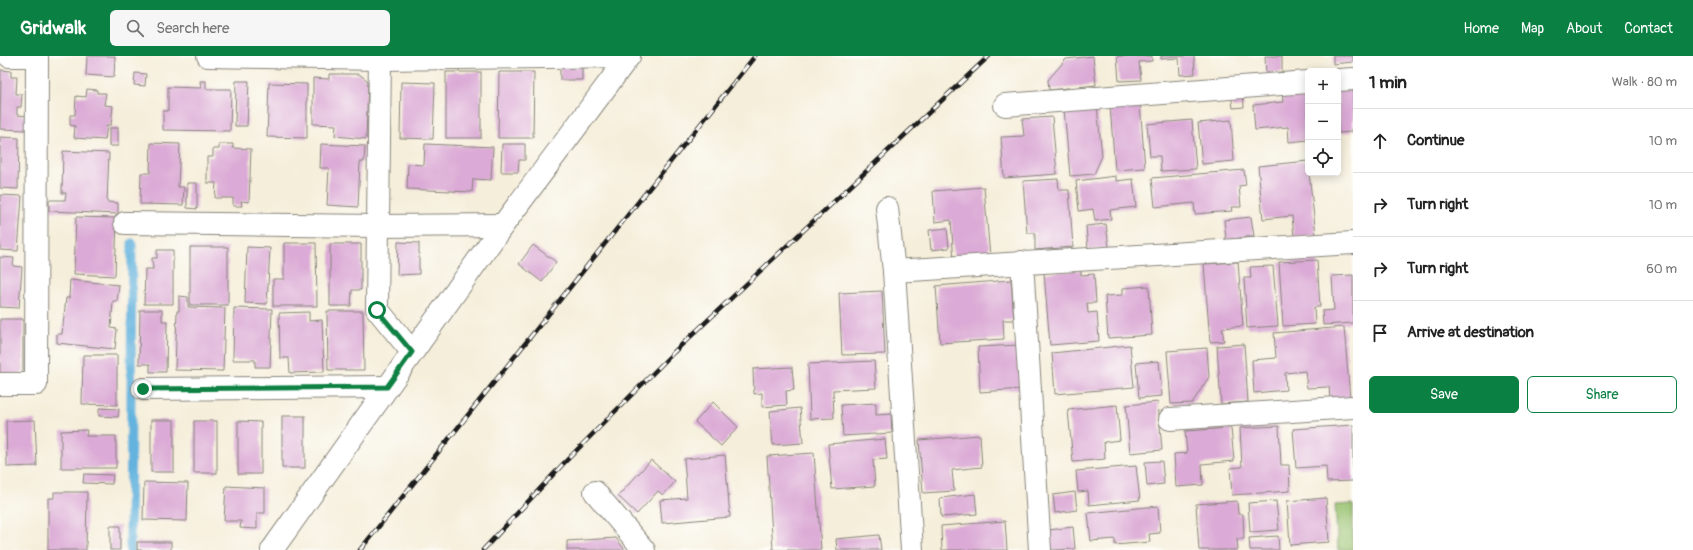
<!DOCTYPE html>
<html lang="en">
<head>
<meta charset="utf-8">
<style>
  :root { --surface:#fff; --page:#f6f6f6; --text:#222; --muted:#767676; --line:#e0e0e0; --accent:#0b8043 }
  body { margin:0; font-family:Pangolin,sans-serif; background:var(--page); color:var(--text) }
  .controls { position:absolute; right:12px; top:12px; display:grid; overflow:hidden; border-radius:6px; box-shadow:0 2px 10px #0003 }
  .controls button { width:36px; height:36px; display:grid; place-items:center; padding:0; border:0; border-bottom:1px solid var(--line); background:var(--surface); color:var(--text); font:20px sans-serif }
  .stop { position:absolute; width:12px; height:12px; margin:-9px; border:3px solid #0b8043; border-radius:50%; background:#fff }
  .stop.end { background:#0b8043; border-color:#fff; box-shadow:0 1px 4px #0008 }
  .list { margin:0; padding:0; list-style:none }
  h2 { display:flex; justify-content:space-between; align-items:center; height:52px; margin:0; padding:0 16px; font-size:17px }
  h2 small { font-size:13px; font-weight:400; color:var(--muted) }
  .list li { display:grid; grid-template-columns:26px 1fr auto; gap:12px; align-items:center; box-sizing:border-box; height:64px; padding:0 16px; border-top:1px solid var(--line) }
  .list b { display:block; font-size:15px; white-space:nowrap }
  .list em { font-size:13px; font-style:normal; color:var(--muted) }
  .actions { display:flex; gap:8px; padding:12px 16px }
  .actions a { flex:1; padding:9px 0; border:1px solid var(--accent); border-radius:6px; text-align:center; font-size:14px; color:var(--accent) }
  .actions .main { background:var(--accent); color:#fff }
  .icon { flex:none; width:22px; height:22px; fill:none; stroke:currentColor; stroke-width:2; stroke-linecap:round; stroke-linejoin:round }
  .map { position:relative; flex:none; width:1353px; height:494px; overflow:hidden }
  header { display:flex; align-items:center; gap:24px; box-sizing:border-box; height:56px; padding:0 20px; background:var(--accent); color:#fff }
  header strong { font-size:19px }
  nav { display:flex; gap:22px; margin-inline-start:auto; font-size:14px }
  .search { width:280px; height:36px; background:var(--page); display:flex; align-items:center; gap:10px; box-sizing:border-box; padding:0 14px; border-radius:6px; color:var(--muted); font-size:15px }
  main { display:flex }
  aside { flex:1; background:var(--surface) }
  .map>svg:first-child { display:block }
</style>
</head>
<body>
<header>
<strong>Gridwalk</strong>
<div class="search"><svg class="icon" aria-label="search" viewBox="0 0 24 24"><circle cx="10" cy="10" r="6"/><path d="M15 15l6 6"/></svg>Search here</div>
<nav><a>Home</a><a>Map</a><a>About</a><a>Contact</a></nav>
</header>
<main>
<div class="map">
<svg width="1353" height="494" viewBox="0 0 1353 494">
  <rect width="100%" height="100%" fill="#fdfcf7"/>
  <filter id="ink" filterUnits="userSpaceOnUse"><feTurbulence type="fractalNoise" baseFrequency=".025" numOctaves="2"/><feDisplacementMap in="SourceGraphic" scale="8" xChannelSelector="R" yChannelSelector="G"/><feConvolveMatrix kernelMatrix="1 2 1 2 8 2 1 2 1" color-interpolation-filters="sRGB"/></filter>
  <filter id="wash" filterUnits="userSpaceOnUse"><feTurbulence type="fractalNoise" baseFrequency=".012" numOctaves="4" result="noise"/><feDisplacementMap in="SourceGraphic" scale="16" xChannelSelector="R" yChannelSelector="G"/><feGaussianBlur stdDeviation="0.9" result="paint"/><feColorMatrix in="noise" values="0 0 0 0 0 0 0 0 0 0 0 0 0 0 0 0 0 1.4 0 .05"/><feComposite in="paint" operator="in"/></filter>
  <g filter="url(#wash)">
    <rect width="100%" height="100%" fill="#f5eeda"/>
    <polygon fill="#97c16d" stroke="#5a6e44" points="1353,448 1353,494 1338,494 1335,449"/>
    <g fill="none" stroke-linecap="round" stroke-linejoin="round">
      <polyline stroke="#63b3de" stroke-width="9" points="130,494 132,187"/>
    </g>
    <g id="blocks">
      <g fill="#dbaad6">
        <polygon points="87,0 115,0 114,21 86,19"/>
        <polygon points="1093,0 1096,29 1049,34 1048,24 1066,3"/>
        <polygon points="1117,0 1152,0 1152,5 1139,6 1141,24 1119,25"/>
        <polygon points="1161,0 1194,0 1195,18 1180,19 1179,2 1161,3"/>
        <polygon points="1265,0 1282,0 1282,16 1266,17"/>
        <polygon points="1333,0 1353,0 1353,6 1333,8"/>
        <polygon points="560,10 582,11 582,24 560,24"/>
        <polygon points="1,14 11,15 11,21 17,21 16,38 22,38 21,51 17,51 17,59 27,60 27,74 0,73"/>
        <rect x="446" y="16" width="35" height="66"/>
        <polygon points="499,16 534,16 533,82 498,82"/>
        <polygon points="135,17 146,18 145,30 134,29"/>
        <polygon points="329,18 359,18 368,25 366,83 335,80 336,69 313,68 313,22 329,23"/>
        <polygon points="200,25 206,25 206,33 231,33 230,75 163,74 163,55 168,55 168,31 201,32"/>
        <polygon points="236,25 249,25 247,70 235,70"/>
        <polygon points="401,26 435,27 433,83 400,82"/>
        <polygon points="269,27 307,28 307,82 267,81"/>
        <polygon points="87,33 97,34 97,37 106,37 104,49 113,50 111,69 107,69 105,84 74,82 75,70 70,69 70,59 75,59 76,40 86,41"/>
        <polygon points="1353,33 1353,72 1351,73 1351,76 1338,77 1338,34"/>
        <polygon points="1305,34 1308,58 1308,84 1289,86 1288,71 1255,74 1253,49 1283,46 1282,37"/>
        <polygon points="1243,36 1244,51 1233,52 1231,38"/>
        <polygon points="1140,47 1145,112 1115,114 1110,50"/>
        <polygon points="1097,50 1102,100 1094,118 1070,120 1064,53"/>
        <polygon points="1052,61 1057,118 1004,122 1001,81 1024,80 1022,63"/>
        <polygon points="1192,64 1196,113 1161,115 1160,100 1150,100 1147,68"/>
        <polygon points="1231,64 1234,105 1202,108 1198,67"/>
        <rect x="109" y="72" width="9" height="18"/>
        <polygon points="0,81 19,82 18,133 0,132"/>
        <polygon points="151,87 180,88 178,131 184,131 183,149 140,148 141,117 150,117"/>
        <polygon points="219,88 233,88 233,92 251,93 249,146 241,145 242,150 233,150 233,142 215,142 216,127 207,127 207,101 213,101 213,93 219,93"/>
        <polygon points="321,88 365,90 364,106 360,106 358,151 327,149 329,112 320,112"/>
        <polygon points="425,88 493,91 491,124 473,123 472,136 407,133 408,108 424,109"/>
        <polygon points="502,88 525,88 525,104 519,104 518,116 501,116"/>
        <polygon points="63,95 109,97 107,146 118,147 118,158 49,155 49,144 65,144 66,137 62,137"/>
        <polygon points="1308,105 1308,117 1309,117 1316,179 1294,181 1292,160 1263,163 1258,110"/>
        <polygon points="1244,114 1246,129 1239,130 1241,151 1231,151 1232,155 1195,158 1194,147 1155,151 1152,122"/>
        <polygon points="1116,120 1116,125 1133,123 1136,151 1110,154 1111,163 1095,165 1093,153 1079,155 1076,125"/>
        <polygon points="1058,123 1059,134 1069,134 1073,191 1035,194 1035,177 1027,177 1023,125"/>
        <polygon points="187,127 197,127 197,153 187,152"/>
        <polygon points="984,131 990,201 954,205 951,164 935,166 933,135"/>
        <polygon points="0,139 22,140 18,195 0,194"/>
        <polygon points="76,161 117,162 115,220 74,218"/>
        <polygon points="1251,161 1254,180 1226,184 1224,164"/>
        <polygon points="1106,168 1109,192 1088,194 1086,170"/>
        <polygon points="947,172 949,192 931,194 929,174"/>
        <polygon points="398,186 419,187 419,218 397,219"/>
        <polygon points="284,187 316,187 317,250 273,250 273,223 284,223"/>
        <polygon points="330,188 361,188 361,234 352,234 351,250 330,250"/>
        <polygon points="533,189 556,206 542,226 519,208"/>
        <rect x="190" y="191" width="38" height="58"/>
        <polygon points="247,191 270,192 267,248 245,247"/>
        <polygon points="157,194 173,194 173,248 144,248 145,213 153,213 152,202 157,202"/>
        <polygon points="0,201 14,202 13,210 22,211 19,252 0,251"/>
        <polygon points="1317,204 1320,251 1314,251 1315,268 1283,270 1279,206"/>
        <polygon points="1238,206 1243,270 1222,272 1224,285 1210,286 1204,208"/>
        <polygon points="1273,210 1278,270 1247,272 1244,222 1251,222 1250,211"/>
        <polygon points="1081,214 1081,219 1094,218 1096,247 1087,247 1088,257 1097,256 1099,285 1050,289 1044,217"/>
        <polygon points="1353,219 1353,267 1323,269 1322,255 1334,254 1332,220"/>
        <polygon points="70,224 119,229 117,245 113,245 111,272 117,273 115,293 57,287 57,278 62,278 66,242 69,242"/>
        <polygon points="1011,224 1014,264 1003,264 1004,283 940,287 936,230"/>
        <polygon points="1149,230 1152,279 1108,282 1105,240 1123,239 1123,232"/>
        <polygon points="882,235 885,298 842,299 839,237"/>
        <polygon points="179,240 188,241 188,251 225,252 223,315 175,314 177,255 179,255"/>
        <polygon points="234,252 272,253 270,311 255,311 255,304 233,304"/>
        <polygon points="140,254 162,254 162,265 167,265 166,316 150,316 150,308 139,308"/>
        <polygon points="327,255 363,255 364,314 328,314"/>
        <polygon points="309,256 309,265 322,264 324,316 290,317 289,302 280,302 279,257"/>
        <polygon points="0,263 23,263 23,315 20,319 0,319"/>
        <polygon points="1344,271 1350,342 1330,343 1329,331 1307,332 1305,315 1285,317 1286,334 1254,337 1252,304 1276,302 1274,277"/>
        <polygon points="1244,288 1248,346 1221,348 1217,290"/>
        <polygon points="1020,289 1022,333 980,336 978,291"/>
        <polygon points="1130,289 1134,331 1055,338 1052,297"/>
        <polygon points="1207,292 1209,321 1192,347 1171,348 1167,295"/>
        <polygon points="83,299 117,299 117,349 82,348"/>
        <polygon points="874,305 876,332 833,334 834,362 810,363 808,308"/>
        <polygon points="1159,305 1162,340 1139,342 1136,307"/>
        <polygon points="792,311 794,334 786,335 787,349 762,351 762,337 754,338 753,313"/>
        <polygon points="713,346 738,371 721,390 695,366"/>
        <polygon points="1158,346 1162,394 1130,397 1126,349"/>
        <polygon points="876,347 876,359 891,358 892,377 843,380 841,349"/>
        <polygon points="1117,349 1120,384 1104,386 1105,403 1073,406 1068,354"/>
        <polygon points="99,352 119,353 118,361 99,360"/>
        <polygon points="800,352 803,387 773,389 770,355"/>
        <rect x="282" y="360" width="23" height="52"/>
        <polygon points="35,364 37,410 7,411 6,365"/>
        <rect x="151" y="364" width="23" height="52"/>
        <rect x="194" y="365" width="23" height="52"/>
        <polygon points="238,365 261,366 261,418 238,418"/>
        <polygon points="1353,369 1353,425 1327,426 1326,410 1296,412 1293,373"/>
        <polygon points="1279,370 1281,409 1289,409 1290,435 1232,439 1230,412 1242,411 1240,372"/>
        <polygon points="1231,372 1234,405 1202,408 1203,429 1176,431 1174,398 1187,397 1185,375"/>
        <polygon points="87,374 86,380 116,380 116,412 61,412 61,375"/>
        <polygon points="980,379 982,411 952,414 954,435 923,437 919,384"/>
        <polygon points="885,383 887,403 873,404 875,430 832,433 828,388"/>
        <polygon points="814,397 821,494 773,494 767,400"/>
        <polygon points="725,399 730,461 662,467 660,444 687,442 684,403"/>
        <polygon points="651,404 675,426 663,439 658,435 637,458 618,440"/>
        <polygon points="1162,405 1164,428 1147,430 1145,406"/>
        <polygon points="1136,410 1140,444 1089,449 1088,435 1078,436 1076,415"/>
        <polygon points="84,418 113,419 112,428 83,427"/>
        <polygon points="144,426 188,427 187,465 143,464"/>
        <polygon points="226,430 265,432 265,457 257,457 257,473 240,472 241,465 224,465"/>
        <polygon points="54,436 87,436 86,494 48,494 48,442 54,442"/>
        <polygon points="1075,436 1077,454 1055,457 1053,439"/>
        <polygon points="975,438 977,458 941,461 940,442"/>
        <polygon points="1326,442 1329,486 1290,489 1287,445"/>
        <polygon points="1237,445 1238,458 1243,458 1244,483 1237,483 1238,494 1199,494 1196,448"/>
        <polygon points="1276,445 1279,474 1250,476 1248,447"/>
        <polygon points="1158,450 1160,477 1149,478 1150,486 1115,489 1115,483 1091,485 1088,457"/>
        <polygon points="1005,465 1007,494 942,494 941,470"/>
        <rect x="110" y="470" width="10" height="24"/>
        <polygon points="1073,471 1075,493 1050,494 1049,474"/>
        <polygon points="879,479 881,494 837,494 836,483"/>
        <polygon points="1278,480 1279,494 1250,494 1249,482"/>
        <polygon points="616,482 625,494 567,494 567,485"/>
        <rect x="137" y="486" width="34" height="8"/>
      </g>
    </g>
  </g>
  <g filter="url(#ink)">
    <use href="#blocks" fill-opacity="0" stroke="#88857b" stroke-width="1"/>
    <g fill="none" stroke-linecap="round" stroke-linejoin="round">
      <g stroke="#88857b" stroke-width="24">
        <g id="minor">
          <polyline points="9,0 37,0"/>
          <polyline points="208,0 380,3 629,0"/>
          <polyline points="380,0 377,253 412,296"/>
          <polyline points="1338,24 1353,23"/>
          <polyline points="1005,49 1308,26"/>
          <polyline points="887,152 894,215 912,494"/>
          <polyline points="125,167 378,170 503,169"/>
          <polyline points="1022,206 1040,494"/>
          <polyline points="894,215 1353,187"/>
          <polyline points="0,328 36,328 37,0"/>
          <polyline points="143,333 387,331"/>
          <polyline points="1170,363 1353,351"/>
          <polyline points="595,436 644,494"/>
          <polyline points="272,494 503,169 629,0"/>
        </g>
      </g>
      <use href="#minor" stroke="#fff" stroke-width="22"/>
      <g stroke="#1c1c1c" stroke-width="4.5">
        <g id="rail">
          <polyline points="360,494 755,0"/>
          <polyline points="483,494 563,408 674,296 989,0"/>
        </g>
      </g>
      <use href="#rail" stroke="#fdfcf7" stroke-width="3" stroke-dasharray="9" stroke-linecap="butt"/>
    </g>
  </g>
  <g fill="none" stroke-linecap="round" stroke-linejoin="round" filter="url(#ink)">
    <polyline stroke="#0b8043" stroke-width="5" points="143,333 387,331 412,296 377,254"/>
  </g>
</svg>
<div class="controls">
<button>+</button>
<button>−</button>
<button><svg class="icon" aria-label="locate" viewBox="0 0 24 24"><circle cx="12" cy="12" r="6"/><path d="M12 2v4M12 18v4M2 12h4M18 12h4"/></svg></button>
</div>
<div class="stop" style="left:377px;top:254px"></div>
<div class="stop end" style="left:143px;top:333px"></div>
</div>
<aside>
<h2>1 min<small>Walk · 80 m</small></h2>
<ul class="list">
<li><svg class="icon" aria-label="ahead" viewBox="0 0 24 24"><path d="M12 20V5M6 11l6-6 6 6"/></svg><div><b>Continue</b></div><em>10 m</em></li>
<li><svg class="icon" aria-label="right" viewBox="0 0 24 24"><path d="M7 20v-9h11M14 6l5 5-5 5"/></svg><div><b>Turn right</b></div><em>10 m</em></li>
<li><svg class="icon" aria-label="right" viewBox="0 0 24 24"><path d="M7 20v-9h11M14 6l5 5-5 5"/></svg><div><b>Turn right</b></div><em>60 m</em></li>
<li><svg class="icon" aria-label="arrive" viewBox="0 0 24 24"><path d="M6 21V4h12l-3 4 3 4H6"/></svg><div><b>Arrive at destination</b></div></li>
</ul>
<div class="actions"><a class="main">Save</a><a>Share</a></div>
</aside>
</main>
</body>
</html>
